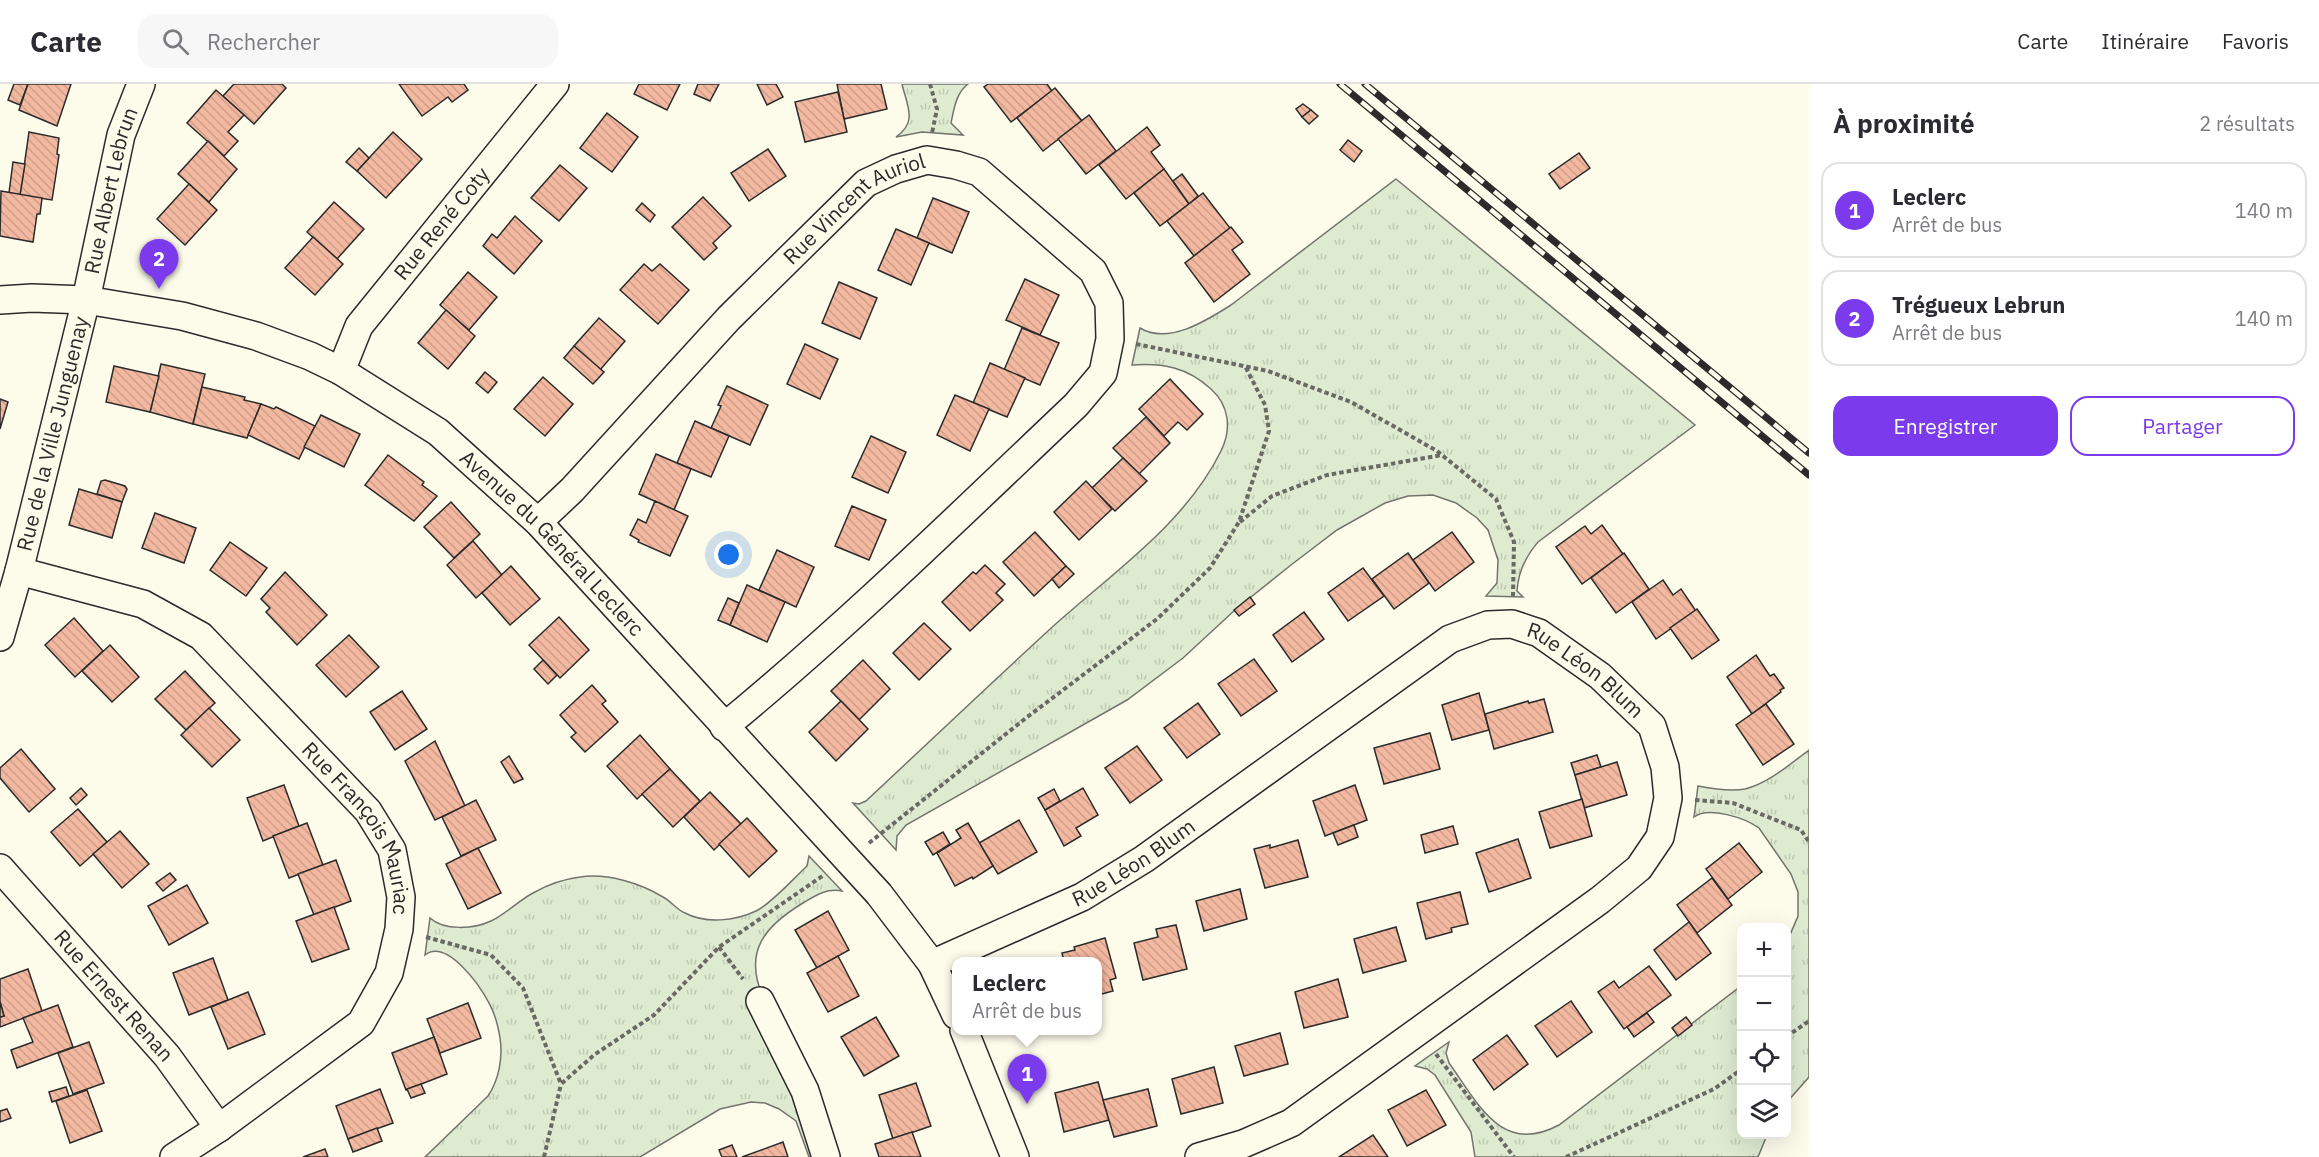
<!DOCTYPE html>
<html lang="fr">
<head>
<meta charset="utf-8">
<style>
  :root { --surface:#fff; --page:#f7f7f7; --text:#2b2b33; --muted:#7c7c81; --line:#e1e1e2; --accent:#7c3aed }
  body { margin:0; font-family:"IBM Plex Sans",sans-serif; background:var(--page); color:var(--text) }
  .controls { position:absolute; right:18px; bottom:18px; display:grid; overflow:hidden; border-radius:12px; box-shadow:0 6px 24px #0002 }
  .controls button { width:54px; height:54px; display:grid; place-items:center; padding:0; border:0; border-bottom:2px solid var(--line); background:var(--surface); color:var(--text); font:30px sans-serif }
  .you { position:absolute; left:729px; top:471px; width:21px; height:21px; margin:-15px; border:4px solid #fff; border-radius:50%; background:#1a73e8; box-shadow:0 0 0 9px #1a73e833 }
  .badge { display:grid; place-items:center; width:39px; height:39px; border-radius:50%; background:var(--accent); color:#fff; font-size:20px; font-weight:700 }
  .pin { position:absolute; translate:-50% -50px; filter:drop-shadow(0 2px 3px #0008) }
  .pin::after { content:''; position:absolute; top:32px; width:21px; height:18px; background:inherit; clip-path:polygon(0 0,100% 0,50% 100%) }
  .popup { position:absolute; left:952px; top:873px; width:150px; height:78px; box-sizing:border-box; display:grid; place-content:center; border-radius:12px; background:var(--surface); filter:drop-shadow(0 2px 4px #0005); font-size:20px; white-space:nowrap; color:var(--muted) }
  .popup b { font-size:22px; color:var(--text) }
  .popup::after { content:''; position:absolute; left:50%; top:100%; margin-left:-12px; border:12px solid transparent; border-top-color:var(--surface) }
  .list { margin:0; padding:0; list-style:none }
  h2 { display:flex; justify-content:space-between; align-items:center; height:78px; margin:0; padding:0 24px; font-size:26px }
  h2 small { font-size:20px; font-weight:400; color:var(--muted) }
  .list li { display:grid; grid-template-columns:39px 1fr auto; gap:18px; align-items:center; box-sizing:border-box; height:96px; margin:0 12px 12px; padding:0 12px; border:2px solid var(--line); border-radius:18px }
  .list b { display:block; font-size:22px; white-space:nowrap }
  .list p { margin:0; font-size:20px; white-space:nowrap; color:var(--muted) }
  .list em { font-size:20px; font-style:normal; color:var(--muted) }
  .actions { display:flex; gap:12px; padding:18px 24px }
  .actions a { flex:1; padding:14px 0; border:2px solid var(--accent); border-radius:18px; text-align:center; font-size:21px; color:var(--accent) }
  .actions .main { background:var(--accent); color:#fff }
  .icon { flex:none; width:33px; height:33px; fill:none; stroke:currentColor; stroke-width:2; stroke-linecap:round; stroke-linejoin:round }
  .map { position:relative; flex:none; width:1809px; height:1073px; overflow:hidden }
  header { display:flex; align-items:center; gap:36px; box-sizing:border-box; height:84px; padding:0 30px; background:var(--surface); border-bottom:2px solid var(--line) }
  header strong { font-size:28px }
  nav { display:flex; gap:33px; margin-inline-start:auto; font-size:21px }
  .search { width:420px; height:54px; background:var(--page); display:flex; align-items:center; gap:15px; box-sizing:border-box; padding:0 21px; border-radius:18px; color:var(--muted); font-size:22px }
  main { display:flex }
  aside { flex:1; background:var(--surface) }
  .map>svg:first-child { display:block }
</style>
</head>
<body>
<header>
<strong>Carte</strong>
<div class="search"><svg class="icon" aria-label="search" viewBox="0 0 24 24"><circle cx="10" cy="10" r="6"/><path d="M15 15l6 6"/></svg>Rechercher</div>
<nav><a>Carte</a><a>Itinéraire</a><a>Favoris</a></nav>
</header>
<main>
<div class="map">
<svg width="1809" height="1073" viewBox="0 0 1809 1073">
  <defs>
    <pattern id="park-tufts" width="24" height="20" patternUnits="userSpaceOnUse" patternTransform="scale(1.5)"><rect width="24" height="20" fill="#deebd1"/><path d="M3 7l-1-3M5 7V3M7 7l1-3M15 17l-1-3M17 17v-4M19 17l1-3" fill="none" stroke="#bfcab4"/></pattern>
    <pattern id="building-back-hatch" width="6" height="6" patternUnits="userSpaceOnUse" patternTransform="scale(1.5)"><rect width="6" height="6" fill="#f2b8a0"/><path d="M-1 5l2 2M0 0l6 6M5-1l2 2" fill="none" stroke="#d09e8a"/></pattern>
  </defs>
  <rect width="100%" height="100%" fill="#fdfbea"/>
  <g fill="url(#park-tufts)" stroke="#74746e" stroke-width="1.5">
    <path d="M902,0H968C956,9 954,25 951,39L963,51L922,48L896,53C918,38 907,22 902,0Z"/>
    <path d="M1396,95L1695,341L1538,458C1526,472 1518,488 1517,507L1523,513L1486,512L1497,499L1498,476L1488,446L1477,434L1456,419L1433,411L1408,412L1385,419L1337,446L1291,481L1236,525L1183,574L1127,616L906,741L897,752L896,766L853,719L859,720L866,717C927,660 987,603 1049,546C1109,491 1184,442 1221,367C1232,345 1229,321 1211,305C1187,283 1163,279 1132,281L1140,244C1168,261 1206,237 1231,221Z"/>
    <path d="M1809,666V993L1787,1018V858L1798,832V808L1791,790L1759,744C1745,734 1709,722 1694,733L1698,702C1713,705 1730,708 1745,705C1769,699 1790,680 1809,666Z"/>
    <path d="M809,772L842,807C827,804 816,811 803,819C765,842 743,867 763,913L837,1073H809L796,1037L779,1025L765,1019L751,1018L720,1025L640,1073H425L488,1012C499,996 503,973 500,954C498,942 495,929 489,919C480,902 447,854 425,871L430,834C444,847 474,845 491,837C506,830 518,817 533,809C547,801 564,795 580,793C607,789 640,799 663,813C671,817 677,826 685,829C706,840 735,837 756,827C771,820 794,794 807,782Z"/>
    <path d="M1741,902L1742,1050L1767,1051L1758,1073H1475L1471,1048L1435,991L1427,985L1415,982L1449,958L1446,969L1449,979C1478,1019 1501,1072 1559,1041Z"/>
  </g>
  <g fill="url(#building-back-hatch)" stroke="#2b2b2b" stroke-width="1.5">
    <polygon points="14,0 28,0 20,21 8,16"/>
    <polygon points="28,0 71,0 57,42 19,26"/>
    <polygon points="234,0 282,0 286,4 254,40 223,12"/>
    <polygon points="399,0 464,0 468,6 452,18 448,13 422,32"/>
    <polygon points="639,0 680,0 667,26 634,10"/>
    <polygon points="698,0 719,0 710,17 694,10"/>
    <polygon points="757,0 776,0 783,13 767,21"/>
    <polygon points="837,0 881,0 887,25 844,35"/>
    <polygon points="988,0 1047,0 1052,7 1011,38 984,3"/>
    <polygon points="1055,4 1082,37 1043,67 1017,34"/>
    <polygon points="216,6 244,31 228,48 238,57 224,72 187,39"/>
    <polygon points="838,8 847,48 805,58 795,18"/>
    <polygon points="1303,20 1311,26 1302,33 1296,25"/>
    <polygon points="1311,26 1318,32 1309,40 1302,33"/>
    <polygon points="607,29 638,53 612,88 580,64"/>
    <polygon points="1089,31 1116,67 1086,90 1058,55"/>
    <polygon points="1147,43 1160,61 1151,68 1164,85 1126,115 1099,81"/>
    <polygon points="29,48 59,54 57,70 59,71 52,116 20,111"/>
    <polygon points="393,48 422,75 386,114 357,87"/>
    <polygon points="1348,56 1362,67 1354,78 1340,66"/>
    <polygon points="208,57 237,85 209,118 178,90"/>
    <polygon points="359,64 369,74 357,87 346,78"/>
    <polygon points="768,65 786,92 749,117 731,89"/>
    <polygon points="1579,69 1590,84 1560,105 1549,90"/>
    <polygon points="13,78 25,80 20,111 9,109"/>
    <polygon points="560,81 587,104 559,137 531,114"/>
    <polygon points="1164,85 1189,120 1160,142 1134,109"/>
    <polygon points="1182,90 1198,112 1189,120 1173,97"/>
    <polygon points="189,100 217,126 185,161 157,135"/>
    <polygon points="1,107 42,114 40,130 37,130 33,158 0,152"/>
    <polygon points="1203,109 1230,144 1194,172 1167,137"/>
    <polygon points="703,113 731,142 713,159 717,164 704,176 672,143"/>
    <polygon points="933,114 969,128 952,169 917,154"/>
    <polygon points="334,118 364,145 337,175 307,148"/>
    <polygon points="642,119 655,131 650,138 636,126"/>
    <polygon points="515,132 542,157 514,190 483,162 492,150 497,154"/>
    <polygon points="1231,143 1243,158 1232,166 1250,190 1214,218 1185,179"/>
    <polygon points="896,145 929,159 911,201 878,186"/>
    <polygon points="313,153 343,180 315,211 285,184"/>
    <polygon points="644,180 652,187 660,180 689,206 658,240 620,206"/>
    <polygon points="468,188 497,213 469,246 440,221"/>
    <polygon points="1025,195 1059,211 1040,251 1006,236"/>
    <polygon points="839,198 877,214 860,255 822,239"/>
    <polygon points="446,226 475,252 448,285 418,259"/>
    <polygon points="599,234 625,257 600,286 574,262"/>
    <polygon points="1022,244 1059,259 1040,301 1004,286"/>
    <polygon points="805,260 838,275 820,315 787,300"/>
    <polygon points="574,262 604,288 593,300 564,274"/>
    <polygon points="990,279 1025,294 1007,333 973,319"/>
    <polygon points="161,280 205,290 193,340 150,328"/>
    <polygon points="114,282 159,292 150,328 106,318"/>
    <polygon points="485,288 497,298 488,309 476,299"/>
    <polygon points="543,293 573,320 545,352 514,325"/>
    <polygon points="1170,295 1203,330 1187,346 1178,338 1164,352 1139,325"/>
    <polygon points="727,302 768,321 750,361 711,344 721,322 718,321"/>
    <polygon points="202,303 245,313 244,316 261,320 247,354 193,340"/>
    <polygon points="955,311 989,325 970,367 937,351"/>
    <polygon points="0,315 8,318 0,345"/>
    <polygon points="261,320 274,325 276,323 315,342 299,375 248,351"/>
    <polygon points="321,331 360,350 344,383 304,363"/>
    <polygon points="1146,333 1170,359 1139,390 1113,364"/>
    <polygon points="695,337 729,352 711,393 677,379"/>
    <polygon points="871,352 906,368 888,409 852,393"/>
    <polygon points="656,370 691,385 674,426 639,410"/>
    <polygon points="388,371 424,398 422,401 437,412 414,437 365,401"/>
    <polygon points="1123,374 1147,397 1115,427 1092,404"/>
    <polygon points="105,396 125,402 127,405 122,418 97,410 101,397"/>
    <polygon points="1086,397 1112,425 1079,456 1054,428"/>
    <polygon points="79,405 122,418 112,454 69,441"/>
    <polygon points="655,417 688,432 670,472 638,458 639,456 630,451 638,435 646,439"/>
    <polygon points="451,418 480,450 454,474 424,443"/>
    <polygon points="852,422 886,436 869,476 835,462"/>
    <polygon points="155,429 196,444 184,479 142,464"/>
    <polygon points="1602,441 1623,470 1582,500 1556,463 1585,442 1591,450"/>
    <polygon points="1035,448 1066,482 1034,512 1003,478"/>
    <polygon points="1452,448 1474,478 1435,507 1413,476"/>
    <polygon points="473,457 502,491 476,514 447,481"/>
    <polygon points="230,458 267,484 246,512 210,486"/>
    <polygon points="777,466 814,483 796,523 759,506"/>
    <polygon points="1408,469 1429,499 1394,525 1372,495"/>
    <polygon points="1624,469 1649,505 1616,529 1591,494"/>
    <polygon points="985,481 1005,500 996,509 1003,516 970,547 942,518 973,488 976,490"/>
    <polygon points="511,482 540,515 510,541 482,509"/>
    <polygon points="1066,482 1074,490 1059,504 1052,495"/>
    <polygon points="1363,484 1384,512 1348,537 1328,509"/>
    <polygon points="285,488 327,531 297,561 266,528 270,524 261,515"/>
    <polygon points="1663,496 1673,511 1681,505 1696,527 1656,555 1632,518"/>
    <polygon points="747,501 785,518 767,558 730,541"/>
    <polygon points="1250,513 1255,520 1239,532 1234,526"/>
    <polygon points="728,514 739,519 730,541 718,536"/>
    <polygon points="1697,525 1719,556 1692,575 1670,544"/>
    <polygon points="1304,528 1324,555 1292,578 1273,551"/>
    <polygon points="559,533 589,566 560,594 529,561"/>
    <polygon points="74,534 103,567 75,593 45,561"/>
    <polygon points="924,539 951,565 919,596 893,569"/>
    <polygon points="349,551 379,583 346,613 316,581"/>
    <polygon points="110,561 139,593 112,618 82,587"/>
    <polygon points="1756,571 1770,592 1774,590 1784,604 1780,606 1781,608 1752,630 1727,593"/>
    <polygon points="1254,575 1277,607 1241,632 1218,600"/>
    <polygon points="543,576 557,591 548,600 534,585"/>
    <polygon points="863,576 890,605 859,636 831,607"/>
    <polygon points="185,587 215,619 186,646 155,615"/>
    <polygon points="592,601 606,617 602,620 618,638 585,668 571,653 576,649 560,631"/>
    <polygon points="402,607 427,645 395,666 370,628"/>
    <polygon points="1479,609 1489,646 1452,656 1442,621"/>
    <polygon points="1544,615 1553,648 1494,665 1485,630 1528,617 1529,619"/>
    <polygon points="841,617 868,645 836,677 809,648"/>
    <polygon points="1198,619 1220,650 1187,674 1164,644"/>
    <polygon points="1766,620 1794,660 1763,681 1736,641"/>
    <polygon points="209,624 240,656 212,683 181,651"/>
    <polygon points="1430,649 1440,685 1384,700 1374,664"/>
    <polygon points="640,651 670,685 637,715 607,682"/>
    <polygon points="435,657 465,722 435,736 405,677"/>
    <polygon points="1137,662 1162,696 1130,719 1105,684"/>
    <polygon points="21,665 55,705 29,728 0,694 0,684"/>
    <polygon points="1597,671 1601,683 1575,691 1571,679"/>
    <polygon points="509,672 523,695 514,699 501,678"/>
    <polygon points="1617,678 1627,711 1584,724 1575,691"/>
    <polygon points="670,685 700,717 673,743 642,710"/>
    <polygon points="284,701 299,742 263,757 247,714"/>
    <polygon points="1355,701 1367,736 1325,752 1313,717"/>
    <polygon points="81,704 87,711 76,721 70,714"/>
    <polygon points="1083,704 1098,731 1076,744 1081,752 1064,762 1045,726"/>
    <polygon points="1054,705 1060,717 1045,726 1038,714"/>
    <polygon points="710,708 741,740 714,766 684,733"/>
    <polygon points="1582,715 1592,752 1550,764 1539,728"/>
    <polygon points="476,716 496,756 461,772 442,733"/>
    <polygon points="78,725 107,758 80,782 51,748"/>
    <polygon points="747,734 777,767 749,793 719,760"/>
    <polygon points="1019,736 1037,768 998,790 979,759"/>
    <polygon points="307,739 323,781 289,794 273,752"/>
    <polygon points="968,739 993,782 973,795 972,793 955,802 937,769 961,754 956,746"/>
    <polygon points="1354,741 1358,753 1338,761 1333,749"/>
    <polygon points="1453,742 1458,760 1425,769 1421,751"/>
    <polygon points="120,747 149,780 122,804 93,770"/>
    <polygon points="943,748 950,760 933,771 925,758"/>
    <polygon points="1518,755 1531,794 1489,808 1476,769"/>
    <polygon points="1298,756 1308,793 1265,804 1254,765 1270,761 1270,764"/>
    <polygon points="1739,759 1762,788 1728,815 1706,785"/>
    <polygon points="478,764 501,809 468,825 446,780"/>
    <polygon points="336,776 351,817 314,831 298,790"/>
    <polygon points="170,789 176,796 163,807 156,799"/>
    <polygon points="1712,794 1732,821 1697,849 1677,821"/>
    <polygon points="187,801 208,839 169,861 148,822"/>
    <polygon points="1240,805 1247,835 1204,847 1196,817"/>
    <polygon points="1460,808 1468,840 1451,844 1452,848 1426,855 1417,819"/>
    <polygon points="334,823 349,865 312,878 296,837"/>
    <polygon points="828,827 849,866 817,884 795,846"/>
    <polygon points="1689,838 1711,869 1676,896 1654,866"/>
    <polygon points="1176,841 1187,885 1143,896 1134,859 1158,853 1156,845"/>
    <polygon points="1396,843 1406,877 1363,889 1354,855"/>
    <polygon points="1105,854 1116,894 1110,896 1113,907 1098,911 1098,878 1064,878 1062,869 1075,866 1074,863"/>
    <polygon points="838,872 859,912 828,928 807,889"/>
    <polygon points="213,874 228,916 189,931 173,889"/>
    <polygon points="1649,882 1671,911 1624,945 1598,908 1614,897 1619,904"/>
    <polygon points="28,885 42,927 0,943 0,933 4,932 0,918 0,895"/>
    <polygon points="1338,895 1348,933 1304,944 1295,908"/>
    <polygon points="248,908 265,950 228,965 211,923"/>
    <polygon points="1571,917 1592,948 1557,973 1535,942"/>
    <polygon points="0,918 4,932 0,933"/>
    <polygon points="468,919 481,954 440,969 427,935"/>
    <polygon points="58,921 73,963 17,984 11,966 33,958 23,934"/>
    <polygon points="1647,929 1654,938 1634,953 1627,943"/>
    <polygon points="876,933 899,972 864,992 841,953"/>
    <polygon points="1686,933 1692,941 1678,952 1672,944"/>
    <polygon points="1280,949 1288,980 1244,992 1235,962"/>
    <polygon points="1507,951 1528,980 1494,1006 1473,976"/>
    <polygon points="434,953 447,990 406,1006 392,969"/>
    <polygon points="89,958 104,999 73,1010 58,969"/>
    <polygon points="1214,983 1223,1019 1181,1030 1172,995"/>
    <polygon points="1098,998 1109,1036 1064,1048 1055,1009"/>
    <polygon points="916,999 931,1042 893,1055 879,1011"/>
    <polygon points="421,1000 425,1009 411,1014 407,1005"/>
    <polygon points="66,1003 69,1012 52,1018 49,1008"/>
    <polygon points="380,1005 393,1039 348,1055 336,1022"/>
    <polygon points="1148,1005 1157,1042 1114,1053 1103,1016"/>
    <polygon points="87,1006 102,1047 70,1059 56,1017"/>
    <polygon points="1426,1006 1446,1041 1407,1062 1388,1026"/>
    <polygon points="7,1025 11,1034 0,1038 0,1027"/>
    <polygon points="377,1044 382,1057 353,1068 348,1055"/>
    <polygon points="912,1048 921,1073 879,1073 875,1060"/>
    <polygon points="1373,1051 1388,1073 1339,1073"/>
    <polygon points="783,1058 788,1073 742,1073"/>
    <polygon points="732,1061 737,1073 722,1073 719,1066"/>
    <polygon points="325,1065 328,1073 303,1073"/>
  </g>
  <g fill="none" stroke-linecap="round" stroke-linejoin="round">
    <g stroke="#2b2b2b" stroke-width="30">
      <g id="minor">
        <path id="s1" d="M0,216L32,214L86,216L182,232L256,252L310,272L341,287L438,348L538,438L879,810L932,880L956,931"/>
        <path id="s2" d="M341,287L359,242L555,0"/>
        <path id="s3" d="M538,438L572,406L729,234L866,99L896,85L927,76L956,81L979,88L1093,187L1109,219L1110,255L1103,289L1076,321C961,430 847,542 724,643"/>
        <path id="s4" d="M19,487L143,520L201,552L368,727L392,766L401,813L399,845L389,889L361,939L219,1044L174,1073"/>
        <path id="s5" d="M0,553L19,487L86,216L121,51L141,0"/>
        <path id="s6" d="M0,784L167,972L219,1044"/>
        <path id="s7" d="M932,880L1082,813L1144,775L1450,555L1488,541L1512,540L1539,549L1600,592L1652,642L1665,683L1668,714L1660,753L1639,784L1600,816L1291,1039L1243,1060L1199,1073"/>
        <polyline points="760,917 805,1007 826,1073"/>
        <polyline points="964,946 1015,1073"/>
      </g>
    </g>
    <g stroke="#6a6964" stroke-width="4" stroke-dasharray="4.5 3" stroke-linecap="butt">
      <polyline points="930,0 937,25 932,49"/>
      <polyline points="1136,260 1268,287 1351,318 1437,367 1496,415 1514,458 1513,512"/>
      <polyline points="1240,438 1272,412 1327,391 1442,371"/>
      <polyline points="1695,716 1733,719 1801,746 1809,758"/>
      <polyline points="869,759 1026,634 1157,535 1210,484 1239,438 1269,347 1265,321 1245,282"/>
      <polyline points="426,853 491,871 523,904 561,1000 594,971 654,931 719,863 824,791"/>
      <polyline points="719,863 743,895"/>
      <polyline points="1786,953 1809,937"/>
      <polyline points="1436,970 1514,1073"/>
      <polyline points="544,1073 561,1000"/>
      <polyline points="1566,1073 1714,1005 1742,985"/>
    </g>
    <use href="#minor" stroke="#fdfbea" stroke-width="27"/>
    <g stroke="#2b2b2b" stroke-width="7">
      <g id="rail">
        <polyline points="1340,0 1809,391"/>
        <polyline points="1365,0 1809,369"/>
      </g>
    </g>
    <use href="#rail" stroke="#fdfbea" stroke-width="4.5" stroke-dasharray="14" stroke-linecap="butt"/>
  </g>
  <g text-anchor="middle" stroke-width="4.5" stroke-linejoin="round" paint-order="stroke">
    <g font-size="21" fill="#2b2b2b" stroke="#fdfbea">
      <text dy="7" stroke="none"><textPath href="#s5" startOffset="460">Rue Albert Lebrun</textPath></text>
      <text dy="7" stroke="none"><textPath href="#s3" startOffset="448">Rue Vincent Auriol</textPath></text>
      <text dy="7" stroke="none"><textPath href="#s2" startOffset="180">Rue René Coty</textPath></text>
      <text dy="7" stroke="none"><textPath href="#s5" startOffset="210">Rue de la Ville Junguenay</textPath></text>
      <text dy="7" stroke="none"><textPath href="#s1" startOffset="626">Avenue du Général Leclerc</textPath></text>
      <text dy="7" stroke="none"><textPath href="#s7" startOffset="766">Rue Léon Blum</textPath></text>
      <text dy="7" stroke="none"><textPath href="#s4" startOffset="447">Rue François Mauriac</textPath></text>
      <text dy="7" stroke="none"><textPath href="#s7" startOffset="226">Rue Léon Blum</textPath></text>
      <text dy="7" stroke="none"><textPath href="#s6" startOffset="171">Rue Ernest Renan</textPath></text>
    </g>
  </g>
</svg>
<div class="controls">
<button>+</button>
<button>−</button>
<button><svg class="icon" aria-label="locate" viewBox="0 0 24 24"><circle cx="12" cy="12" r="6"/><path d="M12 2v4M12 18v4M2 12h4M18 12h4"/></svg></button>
<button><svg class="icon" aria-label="layers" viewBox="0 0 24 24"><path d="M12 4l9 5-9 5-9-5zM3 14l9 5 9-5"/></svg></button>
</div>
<div class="you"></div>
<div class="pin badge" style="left:1027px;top:1020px">1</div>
<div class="popup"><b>Leclerc</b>Arrêt de bus</div>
<div class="pin badge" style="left:159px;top:205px">2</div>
</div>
<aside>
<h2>À proximité<small>2 résultats</small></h2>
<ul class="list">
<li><span class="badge">1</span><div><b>Leclerc</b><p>Arrêt de bus</p></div><em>140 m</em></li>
<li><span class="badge">2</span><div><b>Trégueux Lebrun</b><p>Arrêt de bus</p></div><em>140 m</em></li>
</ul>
<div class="actions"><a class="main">Enregistrer</a><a>Partager</a></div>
</aside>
</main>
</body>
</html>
